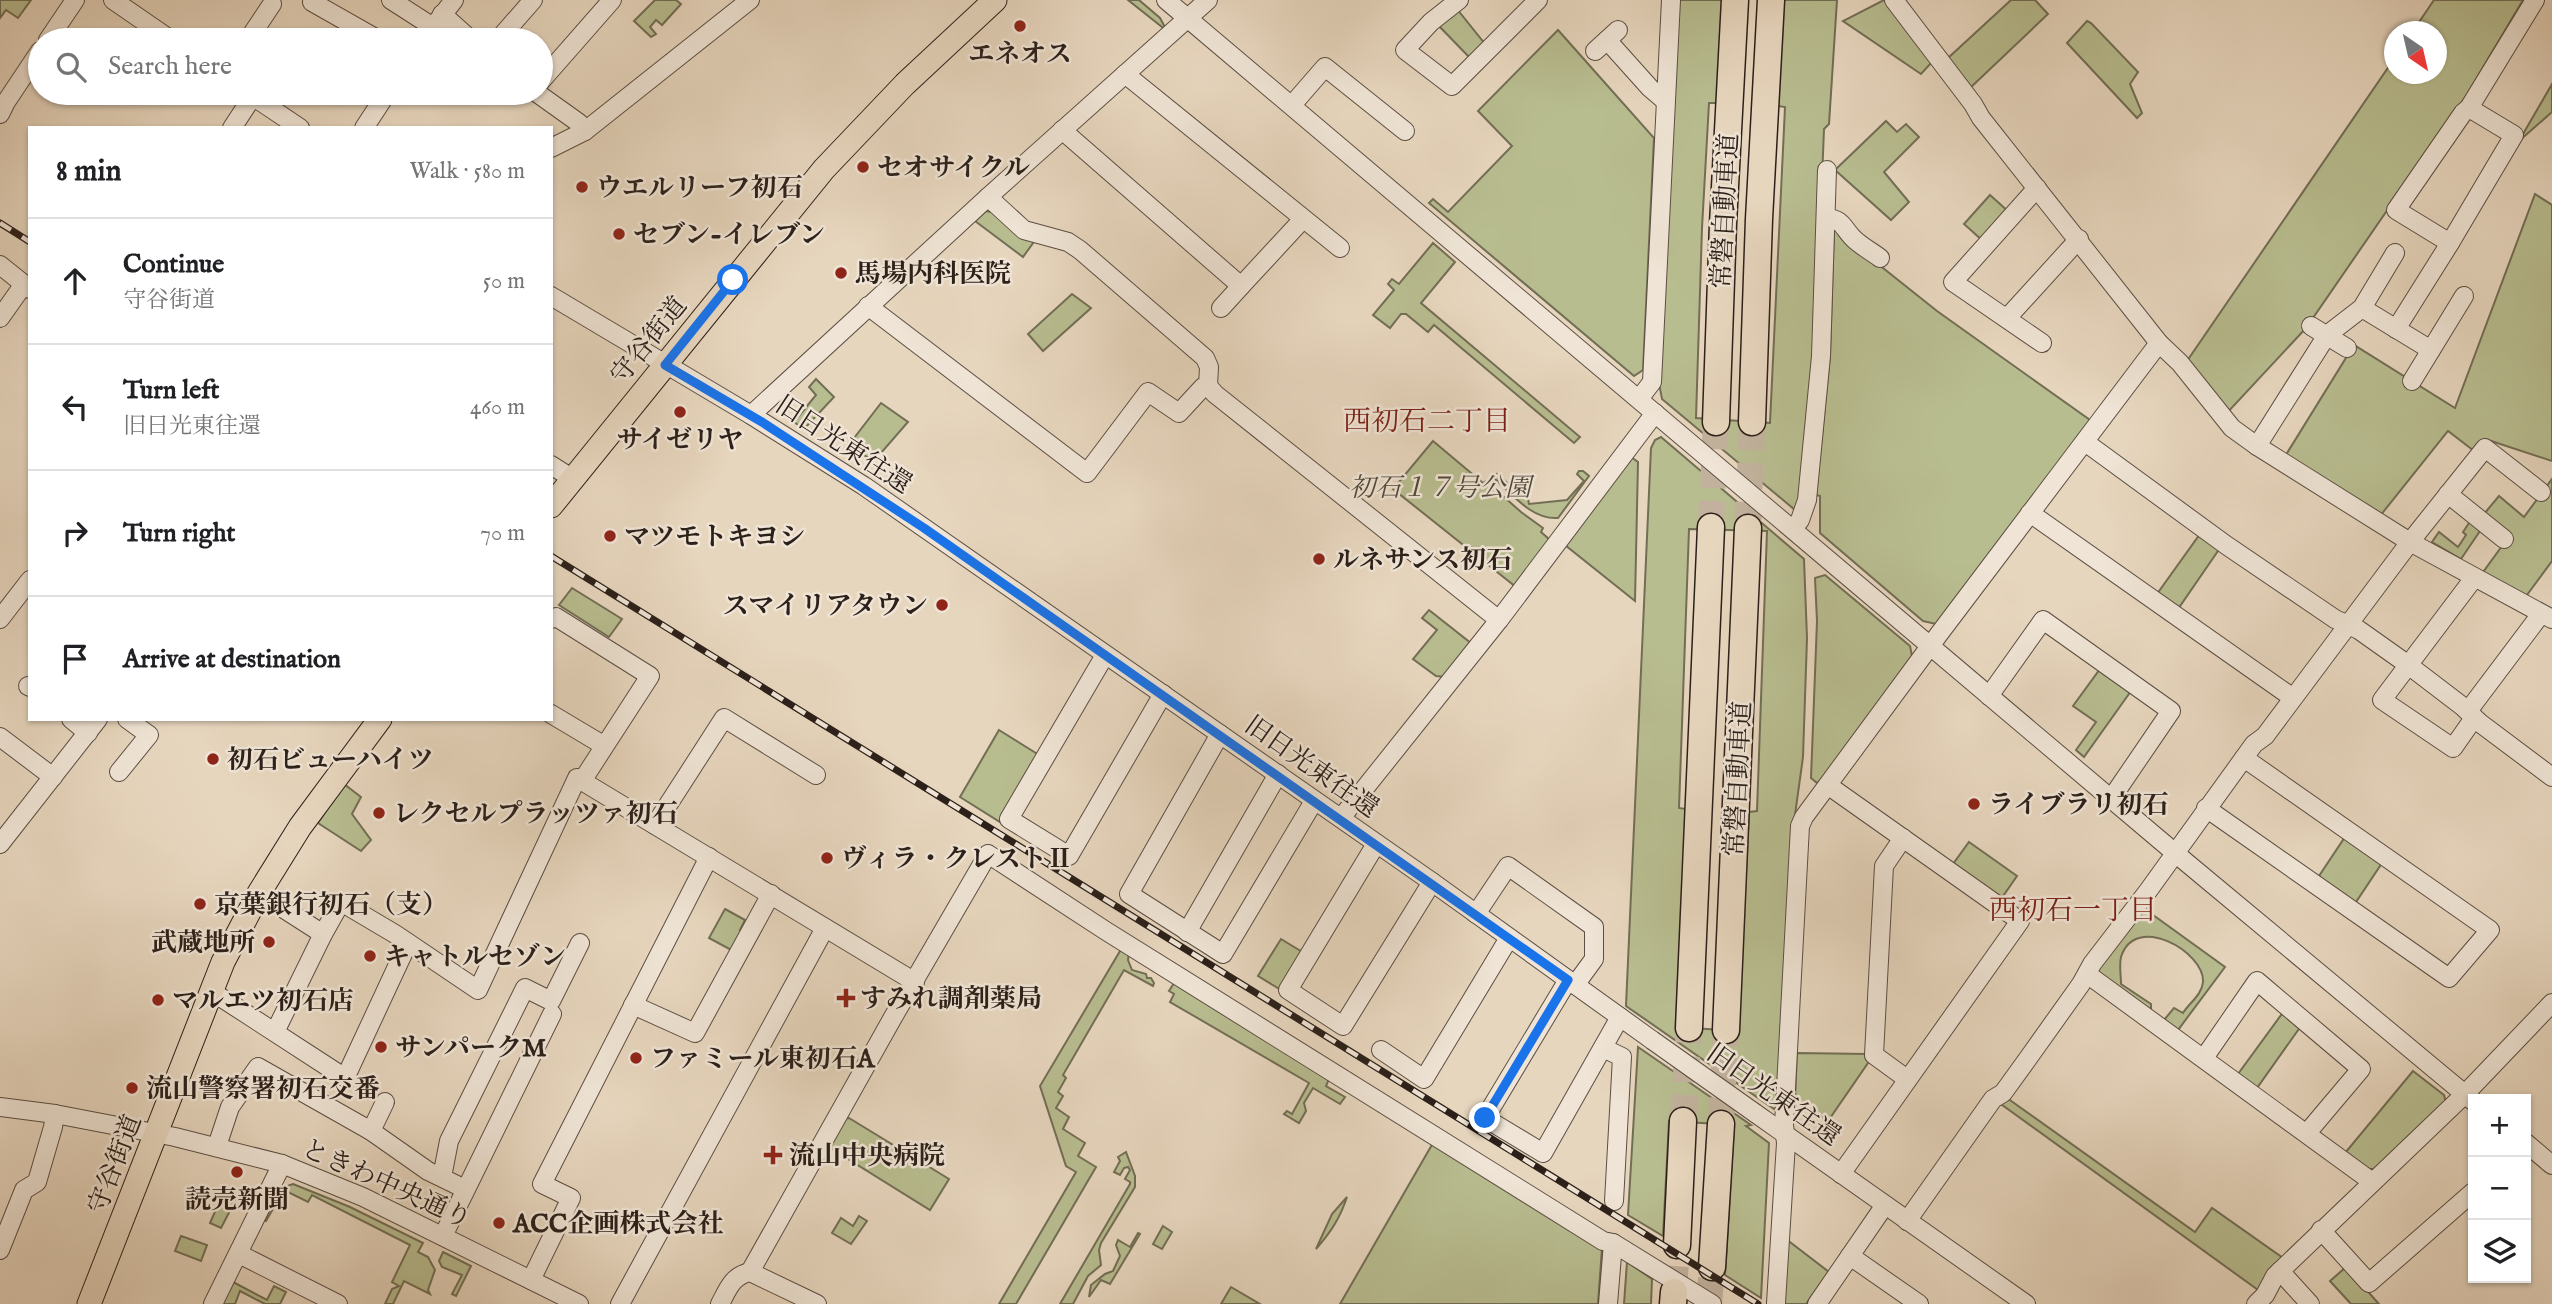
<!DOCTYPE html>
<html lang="en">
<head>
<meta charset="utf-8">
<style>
  :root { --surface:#fff; --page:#f2f2f2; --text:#202124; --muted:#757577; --line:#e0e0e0 }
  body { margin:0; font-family:"IM FELL English","Noto Serif JP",serif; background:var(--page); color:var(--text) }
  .controls { position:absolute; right:21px; bottom:21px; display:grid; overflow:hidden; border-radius:0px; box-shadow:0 2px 5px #0004 }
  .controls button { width:63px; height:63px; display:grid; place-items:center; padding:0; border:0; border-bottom:2px solid var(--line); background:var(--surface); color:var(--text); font:35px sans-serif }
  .compass { position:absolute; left:2384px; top:21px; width:63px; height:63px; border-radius:50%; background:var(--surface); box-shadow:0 2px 5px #0004; rotate:146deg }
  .stop { position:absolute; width:21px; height:21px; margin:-16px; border:5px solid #1a73e8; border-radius:50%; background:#fff }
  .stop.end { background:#1a73e8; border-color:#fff; box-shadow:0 2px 7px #0008 }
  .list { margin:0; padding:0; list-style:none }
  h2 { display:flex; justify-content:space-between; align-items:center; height:91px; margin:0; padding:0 28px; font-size:30px }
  h2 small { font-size:23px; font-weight:400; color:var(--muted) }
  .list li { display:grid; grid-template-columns:46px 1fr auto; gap:21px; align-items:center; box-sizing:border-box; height:126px; padding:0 28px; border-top:2px solid var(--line) }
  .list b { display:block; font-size:26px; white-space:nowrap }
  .list p { margin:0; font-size:23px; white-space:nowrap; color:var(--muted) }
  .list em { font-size:23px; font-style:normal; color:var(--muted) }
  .icon { flex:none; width:38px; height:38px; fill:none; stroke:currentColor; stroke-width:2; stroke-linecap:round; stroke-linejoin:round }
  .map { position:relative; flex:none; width:2552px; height:1304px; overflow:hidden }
  .search { position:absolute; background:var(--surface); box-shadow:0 2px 5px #0004; left:28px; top:28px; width:525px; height:77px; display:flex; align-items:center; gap:18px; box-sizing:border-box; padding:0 24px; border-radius:38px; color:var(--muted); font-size:26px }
  .panel { position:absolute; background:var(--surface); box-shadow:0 2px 5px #0004; left:28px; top:126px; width:525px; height:595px; border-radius:0px }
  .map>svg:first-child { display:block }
</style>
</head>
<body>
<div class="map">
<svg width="2552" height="1304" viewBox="0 0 2552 1304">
  <rect width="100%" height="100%" fill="#e7d6be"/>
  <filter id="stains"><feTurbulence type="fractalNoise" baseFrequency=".00286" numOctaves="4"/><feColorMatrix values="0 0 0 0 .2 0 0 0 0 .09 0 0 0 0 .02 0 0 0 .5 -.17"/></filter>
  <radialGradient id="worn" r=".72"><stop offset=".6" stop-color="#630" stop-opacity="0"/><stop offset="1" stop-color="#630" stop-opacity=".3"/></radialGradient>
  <g fill="#b8bd90" stroke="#726e55" stroke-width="2" fill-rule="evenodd">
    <polygon points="0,0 31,0 18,18 6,10 0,18"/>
    <polygon points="655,0 676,0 681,4 662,25 656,20 650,27 656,34 651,37 634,21"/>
    <polygon points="1128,0 1139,0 1160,18 1167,31"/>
    <polygon points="1676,0 1722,0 1717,103 1709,103 1702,228 1696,418 1770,423 1785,107 1778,106 1784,0 1837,0 1829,124 1824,129 1816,330 1799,505 1795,510 1662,399 1659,383"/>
    <polygon points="1884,0 1888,0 1933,61 1921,74 1843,21"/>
    <polygon points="2011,0 2035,0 2048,14 1968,90 1947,59"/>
    <polygon points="2434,0 2523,0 2466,96 2306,328 2226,414 2185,364 2394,59 2394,74 2436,74 2436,32 2413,31"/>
    <polygon points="1457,9 1485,44 1471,59 1437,24"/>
    <polygon points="2087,21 2091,23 2138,72 2130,84 2142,113 2137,118 2067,43"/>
    <polygon points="1558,30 1654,138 1643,370 1634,376 1429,203 1433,199 1448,212 1512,146 1478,111"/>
    <polygon points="2552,84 2552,112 2519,141"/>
    <polygon points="1886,121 1897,132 1906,124 1919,137 1884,172 1909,202 1891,220 1835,170"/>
    <polygon points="2535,194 2552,205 2552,461 2485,439 2474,451 2448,431 2380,516 2284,458 2354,345 2455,408"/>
    <polygon points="1990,195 2009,212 1983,241 1964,224"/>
    <polygon points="986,211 997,213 1036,239 1023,257 975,221"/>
    <polygon points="1834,229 1937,311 2090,420 1936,624 1923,621 1820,533 1820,496 1816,495 1830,356"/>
    <polygon points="1433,243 1455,262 1421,303 1580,437 1574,443 1434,325 1428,332 1406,314 1401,314 1390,328 1373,315 1394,290 1388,284 1392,279 1399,284"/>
    <polygon points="1072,294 1091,308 1043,351 1028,334"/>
    <polygon points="816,379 834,397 804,429 794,422 816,395 809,387"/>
    <polygon points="881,403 908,422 881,453 876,450 869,458 848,446"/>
    <path d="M1661,437L1804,559L1807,638L1803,757L1794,822L1777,1107L1774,1109L1626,1006L1651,448L1655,440ZM1689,529L1767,531L1757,811L1749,812L1738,1031L1676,1027L1686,809L1679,808Z"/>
    <polygon points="1433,441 1483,483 1486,481 1521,512 1543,528 1541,532 1550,540 1516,587 1393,489"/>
    <polygon points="1631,457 1638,462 1635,601 1565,545"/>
    <path d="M1579,471H1583L1589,476L1558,518C1532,520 1512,494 1494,478L1497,474L1520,494H1527L1529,504L1567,500L1584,481L1577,474Z"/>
    <polygon points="2552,479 2552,561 2524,599 2481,575 2510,535 2484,514 2499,496 2524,517"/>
    <polygon points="2471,520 2482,528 2461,559 2432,542 2439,532 2458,547 2466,535 2463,532"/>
    <polygon points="2200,534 2220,548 2178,609 2157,594"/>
    <polygon points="1825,575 1910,646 1912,656 1820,781 1817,783 1811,778 1817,621 1815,578"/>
    <polygon points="572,588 622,619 609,637 559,605"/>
    <polygon points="1429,610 1472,644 1445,677 1436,676 1413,659 1437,630 1422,618"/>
    <polygon points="2100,669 2131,691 2084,757 2076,750 2096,722 2073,706"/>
    <polygon points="999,730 1039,755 1000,822 960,797"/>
    <polygon points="344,784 361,797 352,814 371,840 361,851 318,823"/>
    <polygon points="2345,837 2382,863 2354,905 2317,879"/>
    <polygon points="1969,842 2017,876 2001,899 1953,864"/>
    <path d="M2142,907L2225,967L2178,1030L2164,1020L2174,1008L2183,1013C2189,1003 2202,995 2203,982C2205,952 2135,912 2121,957C2119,965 2121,976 2121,984L2151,1004V1010L2098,973L2097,966Z"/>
    <polygon points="725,909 745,920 740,930 744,933 733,951 709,938"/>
    <polygon points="1281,939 1304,953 1281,990 1258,976"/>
    <polygon points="1123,946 1129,953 1128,960 1132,970 1146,974 1147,978 1151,978 1154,983 1153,986 1124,970 1063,1075 1066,1078 1058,1092 1063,1096 1056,1108 1069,1117 1063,1129 1085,1143 1078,1156 1096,1167 1016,1304 999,1304 1076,1172 1066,1166 1040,1086"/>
    <polygon points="1174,983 1329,1079 1326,1086 1345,1097 1340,1104 1313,1088 1304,1103 1306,1111 1299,1123 1284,1114 1287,1111 1292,1114 1309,1083 1170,1002 1174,994 1169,991"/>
    <polygon points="2284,1011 2301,1026 2257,1088 2238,1074"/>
    <polygon points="1638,1047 1751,1125 1746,1126 1769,1143 1761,1298 1725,1275 1734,1125 1669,1121 1663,1236 1628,1215"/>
    <polygon points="1797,1053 1868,1054 1870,1060 1828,1121 1795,1099"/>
    <polygon points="2413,1071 2444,1095 2446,1103 2378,1169 2368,1169 2345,1153"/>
    <polygon points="2007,1098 2195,1232 2212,1208 2283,1258 2258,1290 1998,1102"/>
    <polygon points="849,1118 949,1179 930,1210 827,1146 844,1119"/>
    <polygon points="1433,1143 1602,1248 1598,1304 1340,1304"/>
    <polygon points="1126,1152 1135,1176 1135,1187 1101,1243 1099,1250 1101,1265 1088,1276 1073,1304 1060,1304 1130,1184 1130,1182 1125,1179 1130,1170 1128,1167 1124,1168 1120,1175 1114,1172 1120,1161 1118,1157"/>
    <polygon points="293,1184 350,1207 423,1243 418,1252 428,1257 435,1270 428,1290 430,1294 404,1281 393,1304 385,1304 392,1289 399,1286 392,1282 410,1245 312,1195 308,1202 284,1190 266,1221 264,1220 281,1188"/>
    <polygon points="224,1191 235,1194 236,1199 221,1228 210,1223"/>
    <path d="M1347,1197C1340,1218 1331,1232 1316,1249L1332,1214Z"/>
    <polygon points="859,1216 867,1221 851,1244 832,1233 841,1218 853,1226"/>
    <polygon points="1163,1226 1172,1232 1162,1249 1153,1244"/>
    <polygon points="1138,1233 1140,1234 1110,1284 1101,1280 1089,1297 1091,1285 1105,1274 1113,1271 1120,1256 1116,1245 1118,1240 1130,1247"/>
    <polygon points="181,1236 207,1245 201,1261 175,1251"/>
    <polygon points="1786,1239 1829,1272 1806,1304 1782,1304"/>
    <polygon points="443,1252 471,1266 456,1296 452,1294 462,1275 442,1267 439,1261"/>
    <polygon points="1627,1262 1652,1279 1651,1304 1624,1304"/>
    <polygon points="2346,1267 2379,1304 2351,1304 2330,1281"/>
    <polygon points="233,1282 267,1300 274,1286 286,1292 280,1304 265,1304 240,1291 235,1304 221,1304"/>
    <polygon points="1231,1287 1260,1304 1221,1304"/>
  </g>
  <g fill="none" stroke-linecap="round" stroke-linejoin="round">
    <g stroke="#c2b29d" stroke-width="26" stroke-dasharray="26 13" stroke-linecap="butt">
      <polyline points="1711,527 1716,422"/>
      <polyline points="1748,528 1752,422"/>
      <polyline points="1683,1121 1689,1028"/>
      <polyline points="1721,1124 1726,1030"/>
      <polyline points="1674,1292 1677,1245"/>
      <polyline points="1709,1304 1712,1267"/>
    </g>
    <g stroke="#5b4e43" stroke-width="20">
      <g id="minor">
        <polyline points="113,0 171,40"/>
        <polyline points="391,0 433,27"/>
        <polyline points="1166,0 2187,863 2473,1101"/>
        <polyline points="1459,0 1431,22 1405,50 1452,86 1538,0"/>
        <polyline points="312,2 379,40"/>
        <polyline points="442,14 471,40"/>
        <polyline points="48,40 75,0"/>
        <polyline points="248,40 272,4"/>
        <polyline points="423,40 454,0"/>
        <polyline points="498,40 533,0"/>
        <polyline points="1607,40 1650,88 1664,100"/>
        <polyline points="1595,51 1618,30"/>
        <polyline points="1125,74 1340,248"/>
        <polyline points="541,81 612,0"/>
        <polyline points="248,93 300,128"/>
        <polyline points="537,93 579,123 585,131"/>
        <polyline points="1292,105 1325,67 1405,131"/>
        <polyline points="2469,108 2514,135 2450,243 2396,210 2463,113 2469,108 2535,0"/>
        <polyline points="0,114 6,102 40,51"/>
        <polyline points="232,128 253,96"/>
        <polyline points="364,128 387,93"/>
        <polyline points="1062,130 1241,286 1303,219"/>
        <polyline points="551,148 585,131 750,0"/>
        <polyline points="2037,188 1953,282 2042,343"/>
        <path d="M1826,218C1842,219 1842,226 1852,237C1859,245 1871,251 1880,258"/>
        <polyline points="0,265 30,289"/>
        <polyline points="551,296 751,415 864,486 1432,882 1652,1040"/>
        <polyline points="868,306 1087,473 1148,392 1179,413 1203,387 1208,386 1209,367 1205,358 1080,250 1068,242 1024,230 988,197"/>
        <polyline points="1221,308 1241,286"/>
        <polyline points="2362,308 2431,350"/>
        <polyline points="0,318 24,284"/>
        <polyline points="2007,318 2079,239"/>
        <polyline points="2311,326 2347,348"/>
        <polyline points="2396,329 2450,243"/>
        <polyline points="2159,343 2180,363 2232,428 2257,446 2410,542 2552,619"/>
        <polyline points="2412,381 2464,296"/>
        <polyline points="1208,386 1215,394 1499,620"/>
        <polyline points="1639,399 1652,382 1671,0"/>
        <polyline points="751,415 988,197 1208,0"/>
        <polyline points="2085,442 2226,545 2335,619 2359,630 2407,664 2462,706 2480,723 2552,777"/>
        <polyline points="2257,446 2327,335 2362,308 2395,253"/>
        <polyline points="551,465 573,479"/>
        <polyline points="2448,494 2504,539"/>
        <polyline points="2030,513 2293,698"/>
        <polyline points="1793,529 1800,520 1807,500 1821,356 1827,170"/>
        <polyline points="2474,578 2382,700 2453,748 2474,718"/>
        <polyline points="0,619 30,580"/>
        <polyline points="551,619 556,617 650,676 582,781"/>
        <polyline points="1105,655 1009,819 1069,856 1163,694"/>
        <polyline points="28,686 30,687"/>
        <polyline points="1989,696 2043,620 2171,711 2111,799"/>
        <polyline points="2468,711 2541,614"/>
        <polyline points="551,714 603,745"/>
        <polyline points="71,719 88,733"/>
        <polyline points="1220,734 1129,894 1223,954 1314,801"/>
        <polyline points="0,737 53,777"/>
        <polyline points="119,772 149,735 127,719"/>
        <polyline points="1829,786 2020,921 1841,1174"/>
        <polyline points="2206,808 2449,978 2490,930 2244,758"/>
        <polyline points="1341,818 1499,620 1655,413"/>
        <polyline points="655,825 724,718 816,775"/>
        <polyline points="1903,838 1884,866 1874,1055 1907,1079"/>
        <polyline points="0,844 98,719"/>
        <polyline points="1376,844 1288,990 1343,1026 1432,882"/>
        <polyline points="259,893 323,934 341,902 395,934 478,990 577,778 915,982"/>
        <polyline points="1476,914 1508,866 1594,927 1594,959 1575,985"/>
        <polyline points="1187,932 1278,774"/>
        <polyline points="2087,974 2371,1181"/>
        <polyline points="1568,980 1485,1118 1543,1153 1620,1017"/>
        <polyline points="211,991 342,1076 348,1072 408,943"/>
        <polyline points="633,1005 695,1033 771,894"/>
        <polyline points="275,1032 323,934"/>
        <polyline points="1603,1048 1622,1057 1614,1201"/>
        <polyline points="1381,1050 1424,1079 1509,938"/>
        <polyline points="2204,1058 2257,981 2361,1069 2307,1133"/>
        <polyline points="0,1107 55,1114 175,1137 282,1164 363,1197 579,1304"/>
        <polyline points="1755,1113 2026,1304"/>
        <polyline points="371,1131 385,1102"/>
        <polyline points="2526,1143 2552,1165"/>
        <polyline points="217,1146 230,1107 258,1067 371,1131 428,1171 465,1189"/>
        <polyline points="442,1177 449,1141 525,988 551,1001 580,943"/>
        <polyline points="1907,1221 1993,1099 2003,1093 2029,1057 2081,984 2092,964 2148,891 2254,744 2265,736 2410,542 2485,448 2541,492"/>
        <polyline points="2321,1230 2369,1283 2473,1192"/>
        <polyline points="443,1236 552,1014"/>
        <polyline points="0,1250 24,1190 37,1182 53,1127 55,1114"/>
        <polyline points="239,1254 338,1304"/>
        <polyline points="1850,1256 1919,1304"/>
        <polyline points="2280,1271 2310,1304"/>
        <polyline points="750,1272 892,1019 988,854 1106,931 1603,1241 1613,1243 1712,1304"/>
        <polyline points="531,1280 571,1198 542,1184 709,857"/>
        <polyline points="1776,1303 1786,1143 1784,1125 1800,826 1804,817 1939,634 2159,343 1981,118 1973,104 1894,0"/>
        <polyline points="213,1304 282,1164"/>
        <polyline points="620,1304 825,928"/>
        <path d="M720,1304C728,1289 732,1276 750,1272L817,1304"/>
        <polyline points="1608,1304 1613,1243"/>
        <polyline points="1817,1304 1885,1205"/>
        <polyline points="2256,1304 2265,1295 2275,1276 2465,1094 2552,1003"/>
      </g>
    </g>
    <g stroke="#2c201a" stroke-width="25">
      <g id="major">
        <polyline points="551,506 824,169 905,84 995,0"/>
        <polyline points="89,1304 223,962 259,893 300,827 380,719"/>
      </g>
    </g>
    <g stroke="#2c201a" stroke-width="29">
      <g id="highway">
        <polyline points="1716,422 1723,224 1735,0"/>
        <polyline points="1752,422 1759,219 1771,0"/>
        <polyline points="1689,1028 1711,527"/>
        <polyline points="1726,1030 1748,528"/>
        <polyline points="1677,1245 1683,1121"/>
        <polyline points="1712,1267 1721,1124"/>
        <polyline points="1673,1304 1674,1292"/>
      </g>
    </g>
    <use href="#minor" stroke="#efe4d5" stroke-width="18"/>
    <use href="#major" stroke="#e7d6be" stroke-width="23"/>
    <use href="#highway" stroke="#e7d6be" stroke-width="26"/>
    <g stroke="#2c201a" stroke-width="7">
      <g id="rail">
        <polyline points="0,223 30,242"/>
        <polyline points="551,556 1758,1304"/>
      </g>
    </g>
    <use href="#rail" stroke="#efe4d5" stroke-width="4.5" stroke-dasharray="13" stroke-linecap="butt"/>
    <g stroke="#5b4e43" stroke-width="20" stroke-linecap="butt">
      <polyline id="minor-bridge" points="1652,1040 1755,1113"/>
    </g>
    <use href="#minor-bridge" stroke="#efe4d5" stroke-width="18"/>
  </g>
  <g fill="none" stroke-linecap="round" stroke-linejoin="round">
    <polyline stroke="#1a73e8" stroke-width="9" points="733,280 665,365 762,422 924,528 1568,980 1485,1118"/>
  </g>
  <g fill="#8f2418" stroke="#efe4d5" stroke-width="2.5">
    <circle cx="1020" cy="26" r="7"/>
    <circle cx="863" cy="167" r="7"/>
    <circle cx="582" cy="187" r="7"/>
    <circle cx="619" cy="234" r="7"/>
    <circle cx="841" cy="273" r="7"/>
    <circle cx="680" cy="412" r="7"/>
    <circle cx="610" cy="536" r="7"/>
    <circle cx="1319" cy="559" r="7"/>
    <circle cx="942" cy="605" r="7"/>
    <circle cx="213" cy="759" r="7"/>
    <circle cx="1974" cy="804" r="7"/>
    <circle cx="379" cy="813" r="7"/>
    <circle cx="827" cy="858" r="7"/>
    <circle cx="200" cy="904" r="7"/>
    <circle cx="269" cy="942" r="7"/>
    <circle cx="370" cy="956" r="7"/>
    <path d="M842.5 987.5h7v7h7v7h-7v7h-7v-7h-7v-7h7z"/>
    <circle cx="158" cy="1000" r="7"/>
    <circle cx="381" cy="1047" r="7"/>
    <circle cx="636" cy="1058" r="7"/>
    <circle cx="132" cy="1088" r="7"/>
    <path d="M769.5 1144.5h7v7h7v7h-7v7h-7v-7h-7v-7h7z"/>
    <circle cx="237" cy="1172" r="7"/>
    <circle cx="499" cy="1223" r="7"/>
  </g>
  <g text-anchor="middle" stroke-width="5" stroke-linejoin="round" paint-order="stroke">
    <g font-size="26" font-weight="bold" fill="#2c201a" stroke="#efe4d5" text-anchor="start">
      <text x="1020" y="62" text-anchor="middle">エネオス</text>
      <text x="877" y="176">セオサイクル</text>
      <text x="596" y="196">ウエルリーフ初石</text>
      <text x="633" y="243">セブン-イレブン</text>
      <text x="855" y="282">馬場内科医院</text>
      <text x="680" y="448" text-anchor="middle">サイゼリヤ</text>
      <text x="624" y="545">マツモトキヨシ</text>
      <text x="1333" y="568">ルネサンス初石</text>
      <text x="928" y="614" text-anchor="end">スマイリアタウン</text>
      <text x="227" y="768">初石ビューハイツ</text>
      <text x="1988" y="813">ライブラリ初石</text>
      <text x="393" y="822">レクセルプラッツァ初石</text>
      <text x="841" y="867">ヴィラ・クレストⅡ</text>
      <text x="214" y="913">京葉銀行初石（支）</text>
      <text x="255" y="951" text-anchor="end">武蔵地所</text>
      <text x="384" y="965">キャトルセゾン</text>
      <text x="860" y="1007">すみれ調剤薬局</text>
      <text x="172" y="1009">マルエツ初石店</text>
      <text x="395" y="1056">サンパークM</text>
      <text x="650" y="1067">ファミール東初石A</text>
      <text x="146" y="1097">流山警察署初石交番</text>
      <text x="789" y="1164">流山中央病院</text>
      <text x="237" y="1208" text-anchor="middle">読売新聞</text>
      <text x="513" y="1232">ACC企画株式会社</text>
    </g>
    <g font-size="26" fill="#2c201a" stroke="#efe4d5">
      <text transform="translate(1724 211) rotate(-87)" y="9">常磐自動車道</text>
      <text transform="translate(648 340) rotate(-51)" y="9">守谷街道</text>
      <text transform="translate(844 444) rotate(33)" y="9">旧日光東往還</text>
      <text transform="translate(1312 766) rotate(35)" y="9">旧日光東往還</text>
      <text transform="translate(1737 779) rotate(-87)" y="9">常磐自動車道</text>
      <text transform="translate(1774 1094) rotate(35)" y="9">旧日光東往還</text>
      <text transform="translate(114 1164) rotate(-69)" y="9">守谷街道</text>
      <text transform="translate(387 1183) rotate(24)" y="9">ときわ中央通り</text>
    </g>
    <g font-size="26" font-style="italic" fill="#4f4738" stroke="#efe4d5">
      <text x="1440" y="496">初石１７号公園</text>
    </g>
    <g font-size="28" fill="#7a1f14" stroke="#efe4d5">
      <text x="1427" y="430">西初石二丁目</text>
      <text x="2073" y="919">西初石一丁目</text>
    </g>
  </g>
  <rect width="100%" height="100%" filter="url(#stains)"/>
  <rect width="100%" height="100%" fill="url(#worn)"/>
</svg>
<div class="controls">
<button>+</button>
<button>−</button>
<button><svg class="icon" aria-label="layers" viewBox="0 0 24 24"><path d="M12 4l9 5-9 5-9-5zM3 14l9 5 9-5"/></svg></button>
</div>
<svg class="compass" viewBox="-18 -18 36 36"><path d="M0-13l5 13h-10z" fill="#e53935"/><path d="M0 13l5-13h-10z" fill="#757577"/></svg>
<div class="stop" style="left:733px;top:280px"></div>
<div class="stop end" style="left:1485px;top:1118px"></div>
<div class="search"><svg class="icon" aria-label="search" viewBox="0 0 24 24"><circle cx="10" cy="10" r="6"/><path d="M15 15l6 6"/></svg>Search here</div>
<section class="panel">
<h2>8 min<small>Walk · 580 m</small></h2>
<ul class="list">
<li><svg class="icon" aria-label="ahead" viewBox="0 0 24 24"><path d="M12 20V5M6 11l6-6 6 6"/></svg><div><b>Continue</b><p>守谷街道</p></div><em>50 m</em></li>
<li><svg class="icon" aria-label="left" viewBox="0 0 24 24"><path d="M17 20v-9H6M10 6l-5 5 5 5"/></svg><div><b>Turn left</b><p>旧日光東往還</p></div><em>460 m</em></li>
<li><svg class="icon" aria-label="right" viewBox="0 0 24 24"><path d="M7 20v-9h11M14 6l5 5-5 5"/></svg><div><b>Turn right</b></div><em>70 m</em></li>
<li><svg class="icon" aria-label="arrive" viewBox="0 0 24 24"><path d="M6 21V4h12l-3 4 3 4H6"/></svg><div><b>Arrive at destination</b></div></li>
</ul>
</section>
</div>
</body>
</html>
